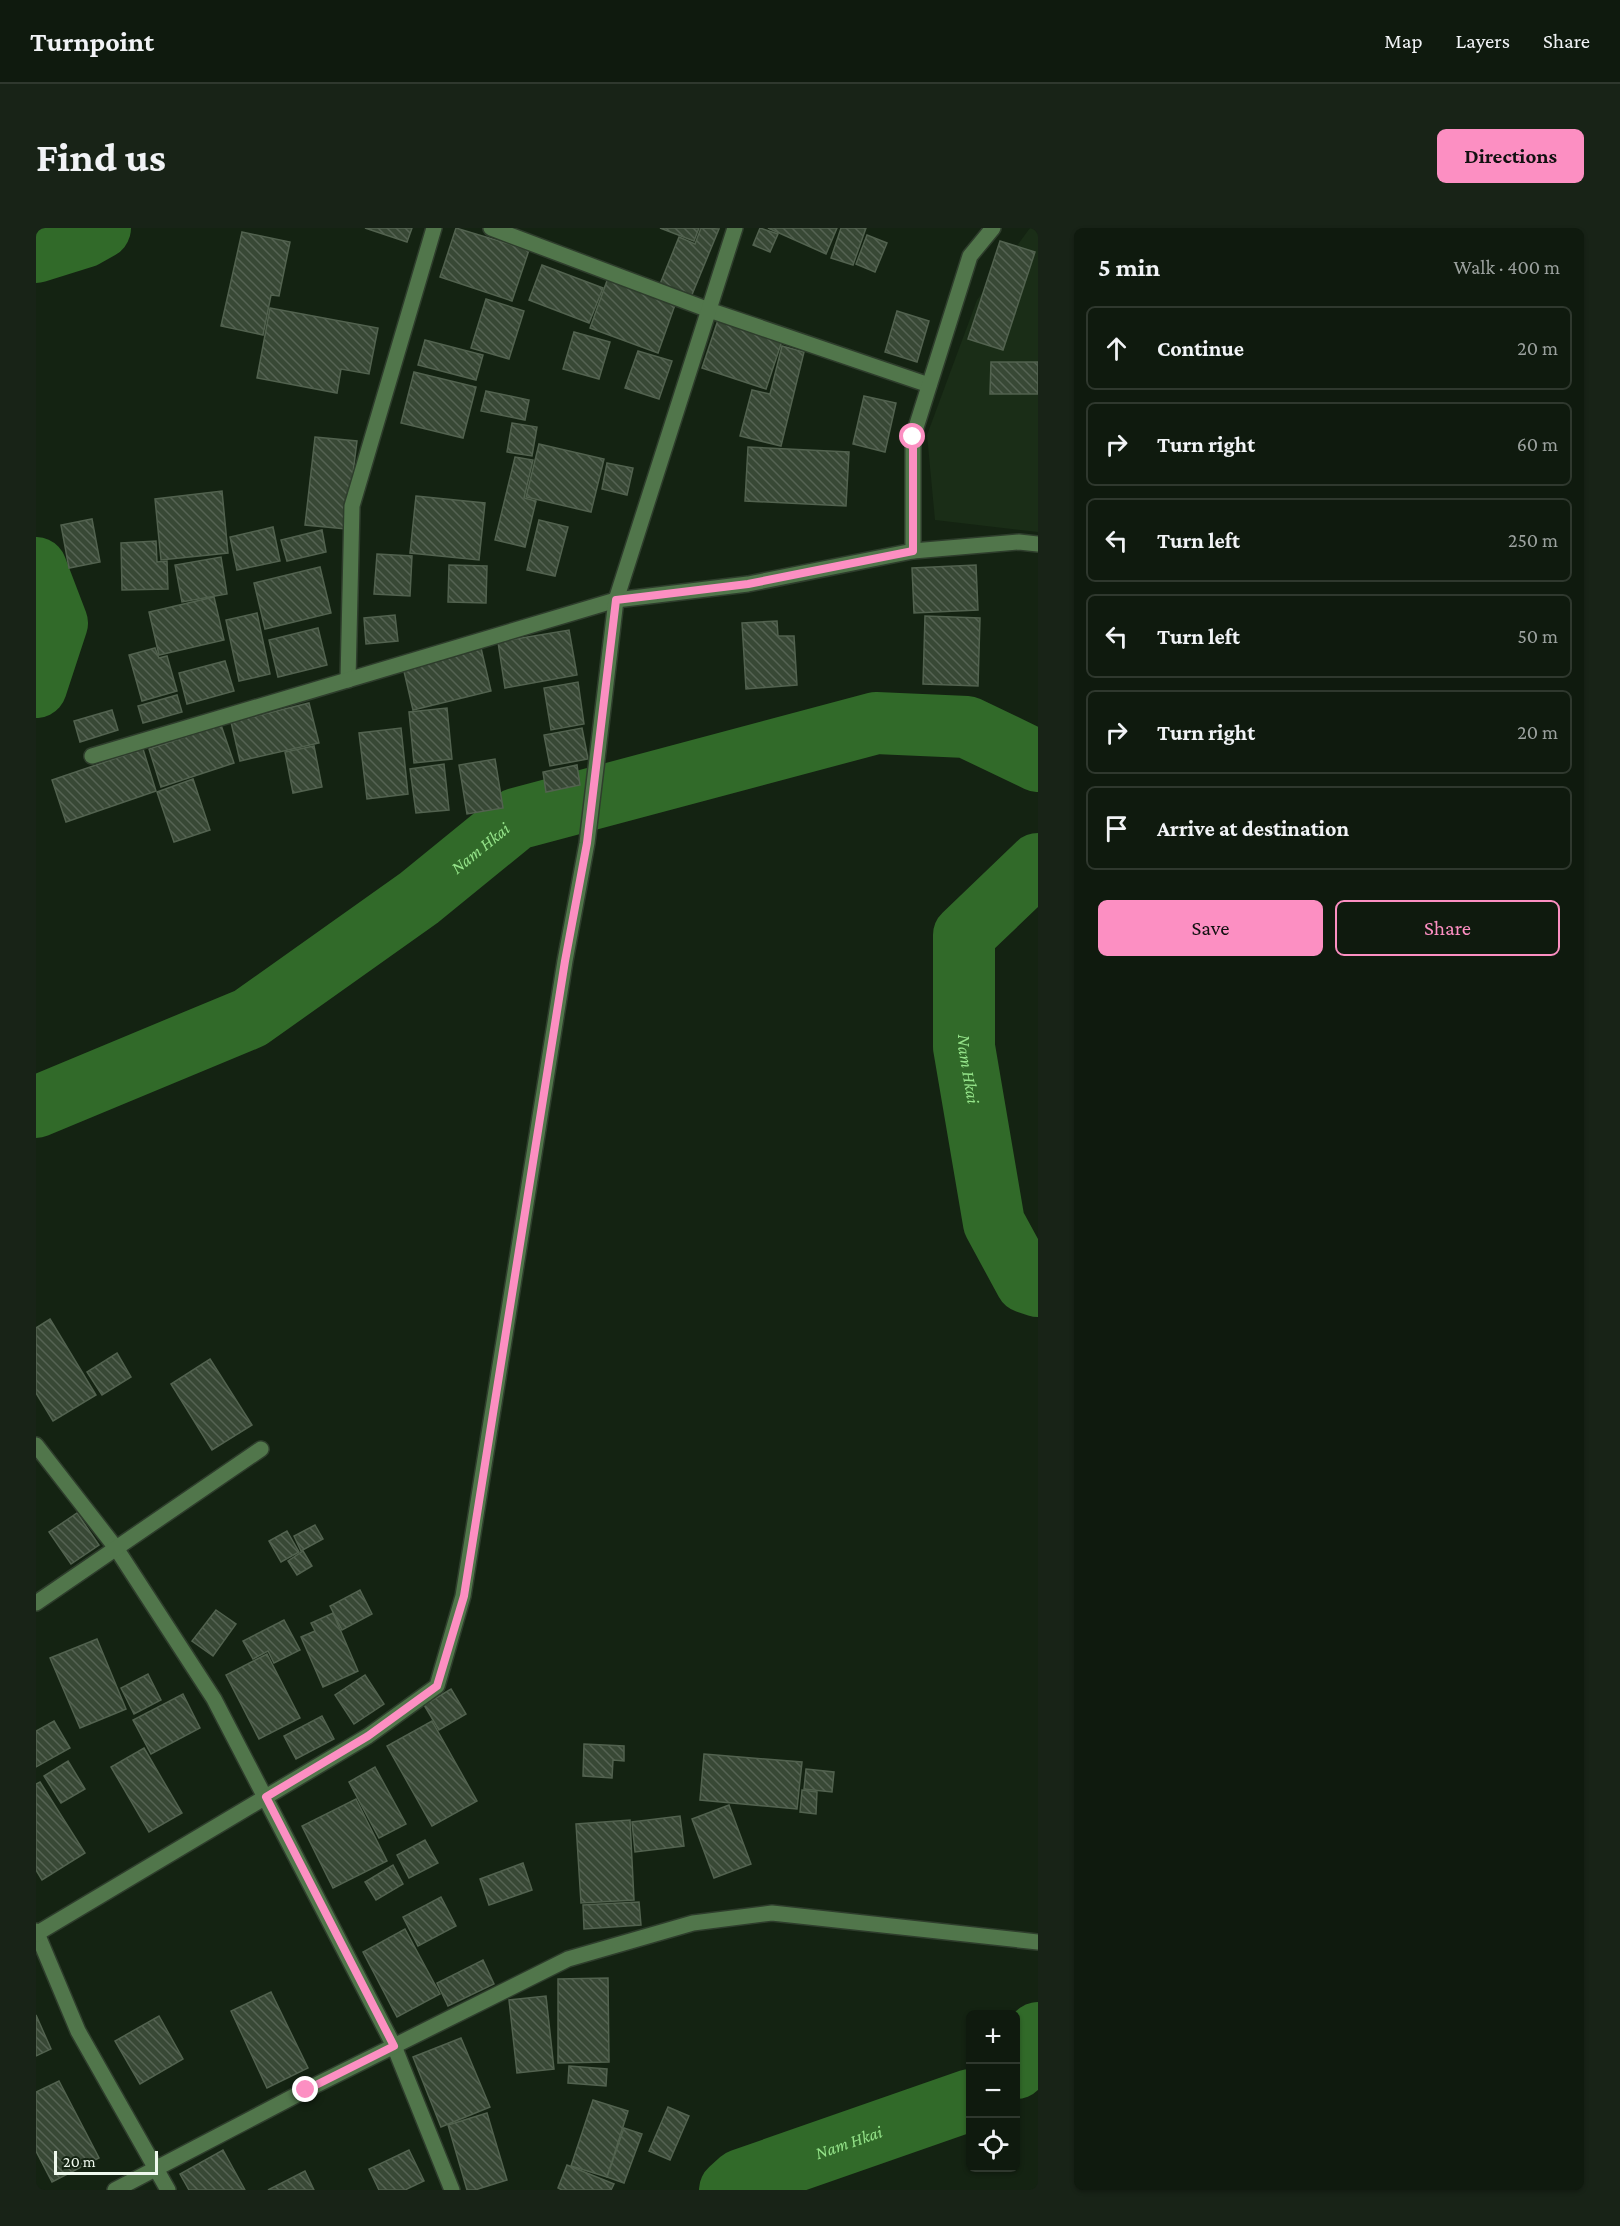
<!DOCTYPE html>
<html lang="en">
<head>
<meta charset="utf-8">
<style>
  :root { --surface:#0f1a0e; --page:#182317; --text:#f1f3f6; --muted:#9ba19e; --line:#2f382e; --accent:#fc8fc2 }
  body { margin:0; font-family:"Crimson Pro",serif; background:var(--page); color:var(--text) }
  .controls { position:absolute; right:18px; bottom:18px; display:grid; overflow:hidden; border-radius:9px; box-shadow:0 2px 4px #0004 }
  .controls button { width:54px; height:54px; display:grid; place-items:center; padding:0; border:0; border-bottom:2px solid var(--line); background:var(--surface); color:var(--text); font:30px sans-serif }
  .scale { position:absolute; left:18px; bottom:15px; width:104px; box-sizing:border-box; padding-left:6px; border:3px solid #eef8ed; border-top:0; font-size:16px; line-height:21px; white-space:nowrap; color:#eef8ed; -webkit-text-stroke:4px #142312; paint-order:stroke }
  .stop { position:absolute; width:18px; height:18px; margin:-14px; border:4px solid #fc8fc2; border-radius:50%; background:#fff }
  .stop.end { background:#fc8fc2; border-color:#fff; box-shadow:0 2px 6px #0008 }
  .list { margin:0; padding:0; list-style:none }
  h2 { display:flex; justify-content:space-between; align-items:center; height:78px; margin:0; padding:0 24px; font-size:26px }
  h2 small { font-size:20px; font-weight:400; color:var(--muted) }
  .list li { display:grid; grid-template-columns:39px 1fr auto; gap:18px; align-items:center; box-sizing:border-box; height:84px; margin:0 12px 12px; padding:0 12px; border:2px solid var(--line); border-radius:9px }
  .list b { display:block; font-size:22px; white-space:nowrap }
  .list em { font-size:20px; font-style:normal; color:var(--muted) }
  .actions { display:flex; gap:12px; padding:18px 24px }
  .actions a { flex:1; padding:14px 0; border:2px solid var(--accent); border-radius:9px; text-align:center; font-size:21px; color:var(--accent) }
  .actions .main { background:var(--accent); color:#111 }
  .icon { flex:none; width:33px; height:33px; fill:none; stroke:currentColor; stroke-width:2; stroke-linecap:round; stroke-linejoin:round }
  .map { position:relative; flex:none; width:1002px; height:1962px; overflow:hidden; border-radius:9px }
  header { display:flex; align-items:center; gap:36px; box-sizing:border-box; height:84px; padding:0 30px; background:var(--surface); border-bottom:2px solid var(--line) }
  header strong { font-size:28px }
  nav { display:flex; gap:33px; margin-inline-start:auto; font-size:21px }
  .intro { display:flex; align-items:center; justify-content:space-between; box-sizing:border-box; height:144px; padding:0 36px }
  h1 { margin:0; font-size:42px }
  .button { padding:15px 27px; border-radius:9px; background:var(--accent); color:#111; font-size:21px; font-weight:700 }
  main { display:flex; gap:36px; padding:0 36px }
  aside { flex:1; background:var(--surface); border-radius:9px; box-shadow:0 2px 4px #0004 }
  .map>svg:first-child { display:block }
</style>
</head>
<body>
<header>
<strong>Turnpoint</strong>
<nav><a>Map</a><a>Layers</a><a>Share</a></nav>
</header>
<div class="intro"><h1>Find us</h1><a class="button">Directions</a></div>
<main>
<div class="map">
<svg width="1002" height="1962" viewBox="0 0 1002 1962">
  <defs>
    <pattern id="building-back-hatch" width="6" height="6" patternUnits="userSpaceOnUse" patternTransform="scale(1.5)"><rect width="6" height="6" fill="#384835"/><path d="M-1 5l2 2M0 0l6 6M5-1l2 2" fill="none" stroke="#556353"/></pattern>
  </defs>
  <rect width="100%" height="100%" fill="#142312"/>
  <polygon fill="#1a2d17" points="994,0 1002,0 1002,304 899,292 891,207 941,72"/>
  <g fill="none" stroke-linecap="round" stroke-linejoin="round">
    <g stroke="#316a29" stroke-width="62">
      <polyline points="0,24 48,9 64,0"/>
      <polyline points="0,340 21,395 0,459"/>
      <path id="s1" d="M1002,636L928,707V819L958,995L990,1054L1002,1058"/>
      <path id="s2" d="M0,879L214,790L383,670L480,591L840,495L931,499L1002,533"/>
      <polyline points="980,1840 999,1821 1002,1805"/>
      <path id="s3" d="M694,1962L705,1952L934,1872"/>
    </g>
  </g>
  <g fill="url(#building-back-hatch)" stroke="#52624f" stroke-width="1.5">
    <polygon points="329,0 376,0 371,14"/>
    <polygon points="420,0 493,22 476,73 404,49"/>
    <polygon points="624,0 663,0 658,13"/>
    <polygon points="665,0 683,1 655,69 624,56 643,9 659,16"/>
    <polygon points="724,0 742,6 734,24 717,17"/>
    <polygon points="732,0 801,0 790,26"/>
    <polygon points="805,0 830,0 817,37 795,30"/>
    <polygon points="206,4 254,14 243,68 235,67 227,107 185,98"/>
    <polygon points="831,7 851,15 839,44 820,36"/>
    <polygon points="964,13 999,24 967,122 932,111"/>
    <polygon points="506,37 567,60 553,95 493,72"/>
    <polygon points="572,50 640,74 622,125 554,100"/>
    <polygon points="450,71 488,83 473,131 435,120"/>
    <polygon points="234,80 342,100 333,146 305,141 301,165 221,150"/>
    <polygon points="861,83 893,93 881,134 849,124"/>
    <polygon points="683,89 747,110 730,161 666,140"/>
    <polygon points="538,104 574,114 563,151 527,141"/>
    <polygon points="389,112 447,127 440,152 382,137"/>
    <polygon points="746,118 768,124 745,218 704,208 716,162 734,166"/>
    <polygon points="602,123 636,133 623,171 589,160"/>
    <polygon points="955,134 1002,134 1002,166 954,166"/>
    <polygon points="378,144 440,159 427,210 365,195"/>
    <polygon points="450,163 493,172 489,192 445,183"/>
    <polygon points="828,168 860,175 849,224 817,216"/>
    <polygon points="476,195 501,199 496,228 471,224"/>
    <polygon points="279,209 321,213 310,301 269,297"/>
    <polygon points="503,216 568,231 555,284 490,269"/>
    <polygon points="712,219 813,224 810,278 709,273"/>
    <polygon points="479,229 497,232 488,270 500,273 489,319 459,312"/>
    <polygon points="571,235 597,240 591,267 566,261"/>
    <polygon points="186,263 192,325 125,332 119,271"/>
    <polygon points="380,268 449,275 443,332 374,325"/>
    <polygon points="56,291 64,334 33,340 25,297"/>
    <polygon points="503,292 532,299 519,348 491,342"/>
    <polygon points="237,299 244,333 201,342 194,309"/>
    <polygon points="286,302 290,324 251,333 245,312"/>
    <polygon points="120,313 121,334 131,333 132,361 86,362 85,315"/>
    <polygon points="341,326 376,328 374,368 338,366"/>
    <polygon points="185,329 191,366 146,374 139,337"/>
    <polygon points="413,337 451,338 450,375 412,374"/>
    <polygon points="940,337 942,382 878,385 876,340"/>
    <polygon points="284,339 295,385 229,401 218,355"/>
    <polygon points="178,369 188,412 123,427 113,384"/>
    <polygon points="221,385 234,446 203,453 190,392"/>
    <polygon points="359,387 362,413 330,416 328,390"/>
    <polygon points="889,388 944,390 942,458 887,456"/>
    <polygon points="741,393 742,408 758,408 761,457 710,461 706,395"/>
    <polygon points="282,400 291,437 242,449 233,412"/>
    <polygon points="533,402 541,447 469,460 462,414"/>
    <polygon points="119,420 123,430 131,428 141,463 106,473 93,427"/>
    <polygon points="445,420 455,463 377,482 367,439"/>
    <polygon points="189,433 198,463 151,476 143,445"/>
    <polygon points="542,454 548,496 515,502 508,460"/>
    <polygon points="141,467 146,484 107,495 102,478"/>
    <polygon points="273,475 283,515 204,533 195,494"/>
    <polygon points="411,480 416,531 378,535 373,484"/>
    <polygon points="76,482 82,502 44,514 38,493"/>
    <polygon points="185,497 198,535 125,559 113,521"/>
    <polygon points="365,500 372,566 331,571 323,505"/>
    <polygon points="546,500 552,531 514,538 508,507"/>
    <polygon points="278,518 286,559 257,565 249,524"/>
    <polygon points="107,521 120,563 30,594 16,552"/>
    <polygon points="459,531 467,580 431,586 423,537"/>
    <polygon points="408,536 413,582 380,585 374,541"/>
    <polygon points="541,537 544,557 510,564 507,544"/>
    <polygon points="157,551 174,602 138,614 121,564"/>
    <polygon points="14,1091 60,1167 17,1193 0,1165 0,1100"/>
    <polygon points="81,1125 95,1149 66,1167 51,1144"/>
    <polygon points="174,1131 216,1197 176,1222 135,1156"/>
    <polygon points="41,1285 63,1317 35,1336 13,1304"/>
    <polygon points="279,1297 287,1311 265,1323 258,1308"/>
    <polygon points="251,1303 263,1324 245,1334 233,1313"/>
    <polygon points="267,1323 276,1338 261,1347 252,1333"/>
    <polygon points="324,1362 336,1386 306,1402 294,1378"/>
    <polygon points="180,1382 200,1396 177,1428 156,1413"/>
    <polygon points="297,1385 322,1443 287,1459 265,1409 279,1403 275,1395"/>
    <polygon points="248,1392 264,1422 238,1435 232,1423 217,1431 207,1413"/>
    <polygon points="61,1411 90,1481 44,1500 14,1430"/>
    <polygon points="231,1426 264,1490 223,1511 190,1447"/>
    <polygon points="112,1446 125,1472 98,1486 85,1460"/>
    <polygon points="329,1447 348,1476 318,1496 299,1467"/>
    <polygon points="415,1461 430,1486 403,1502 388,1477"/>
    <polygon points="147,1466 164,1500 115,1526 97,1492"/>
    <polygon points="286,1488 298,1511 260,1531 248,1508"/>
    <polygon points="18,1493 34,1520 0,1539 0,1503"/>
    <polygon points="396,1493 441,1573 396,1598 351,1518"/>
    <polygon points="548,1516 588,1518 588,1533 577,1532 576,1550 547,1548"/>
    <polygon points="108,1520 146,1585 113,1604 75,1539"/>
    <polygon points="668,1526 766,1534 761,1581 664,1572"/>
    <polygon points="32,1533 49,1561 25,1575 8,1548"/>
    <polygon points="339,1539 370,1596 343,1610 313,1554"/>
    <polygon points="770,1541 798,1544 796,1564 768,1561"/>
    <polygon points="4,1554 49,1625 6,1652 0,1642 0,1556"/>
    <polygon points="766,1562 781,1564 780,1586 764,1584"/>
    <polygon points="320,1571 351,1633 297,1660 266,1598"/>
    <polygon points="693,1577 715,1636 678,1650 656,1591"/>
    <polygon points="644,1588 648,1618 599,1624 596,1594"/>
    <polygon points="594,1592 598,1672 545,1675 540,1596"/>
    <polygon points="389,1612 402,1635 373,1650 361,1627"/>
    <polygon points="487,1635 496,1662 453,1677 444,1651"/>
    <polygon points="357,1637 367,1656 340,1672 329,1654"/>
    <polygon points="405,1669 420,1698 382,1718 367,1689"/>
    <polygon points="603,1674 605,1697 548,1701 547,1677"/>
    <polygon points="369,1701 404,1766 361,1789 327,1724"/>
    <polygon points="447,1732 458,1756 412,1778 401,1755"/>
    <polygon points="572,1750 573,1834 522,1835 522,1751"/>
    <polygon points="235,1764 272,1840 231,1860 195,1783"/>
    <polygon points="510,1768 518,1841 481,1845 473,1772"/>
    <polygon points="0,1787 15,1821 0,1828"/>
    <polygon points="123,1788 147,1831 104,1856 79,1813"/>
    <polygon points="425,1810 454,1879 405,1899 377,1829"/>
    <polygon points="533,1838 571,1841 570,1858 532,1855"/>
    <polygon points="23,1853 63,1930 16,1954 0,1923 0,1864"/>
    <polygon points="557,1872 592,1883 571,1949 535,1938"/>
    <polygon points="632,1879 653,1888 634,1932 613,1923"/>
    <polygon points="451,1885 471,1952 439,1962 431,1962 412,1897"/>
    <polygon points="588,1900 606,1906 588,1955 571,1949"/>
    <polygon points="187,1922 209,1962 153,1962 144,1946"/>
    <polygon points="373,1922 388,1953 369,1962 343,1962 333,1941"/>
    <polygon points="531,1937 578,1956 575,1962 526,1962 522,1960"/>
    <polygon points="269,1943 278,1962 232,1962"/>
  </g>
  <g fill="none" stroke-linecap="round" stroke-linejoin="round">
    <g stroke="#2e3d2c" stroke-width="18">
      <g id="minor">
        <polyline points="455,0 673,82 893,157"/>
        <polyline points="877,323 877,209 934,28 957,0"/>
        <polyline points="312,452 316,278 398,0"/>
        <polyline points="56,528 580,372 712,356 877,323 983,314 1002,316"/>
        <polyline points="0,1217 80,1320 178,1471 358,1818 416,1962"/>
        <polyline points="0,1375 225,1221"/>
        <polyline points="0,1703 42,1803 132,1962"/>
        <polyline points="0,1706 332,1508 401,1458 427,1368 529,733 551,615 580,372 699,0"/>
        <polyline points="79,1962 270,1862 532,1731 657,1695 736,1685 1002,1714"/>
      </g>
    </g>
    <use href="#minor" stroke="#51764b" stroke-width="15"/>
  </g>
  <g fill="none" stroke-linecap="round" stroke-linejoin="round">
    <polyline stroke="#fc8fc2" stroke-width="8" points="270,1862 358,1818 230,1569 332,1508 401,1458 428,1368 529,733 551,615 580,372 712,356 877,323 877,209"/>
  </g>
  <g text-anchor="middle" stroke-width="4.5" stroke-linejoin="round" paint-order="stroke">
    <g font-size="18" font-style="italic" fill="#93e288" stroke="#142312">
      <text dy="6" stroke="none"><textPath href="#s2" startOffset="518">Nam Hkai</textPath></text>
      <text dy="6" stroke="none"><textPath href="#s1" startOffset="237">Nam Hkai</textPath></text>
      <text dy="6" stroke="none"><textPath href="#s3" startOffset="129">Nam Hkai</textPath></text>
    </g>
  </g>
</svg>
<div class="controls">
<button>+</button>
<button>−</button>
<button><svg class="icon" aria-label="locate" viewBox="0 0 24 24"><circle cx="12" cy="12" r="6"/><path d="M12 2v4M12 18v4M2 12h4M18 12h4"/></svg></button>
</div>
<div class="scale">20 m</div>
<div class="stop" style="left:877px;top:209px"></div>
<div class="stop end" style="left:270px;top:1862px"></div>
</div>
<aside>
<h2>5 min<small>Walk · 400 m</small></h2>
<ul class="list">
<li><svg class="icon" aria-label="ahead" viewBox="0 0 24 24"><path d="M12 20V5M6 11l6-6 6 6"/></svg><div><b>Continue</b></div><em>20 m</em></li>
<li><svg class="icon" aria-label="right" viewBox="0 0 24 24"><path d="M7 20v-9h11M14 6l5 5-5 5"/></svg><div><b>Turn right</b></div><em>60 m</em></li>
<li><svg class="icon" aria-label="left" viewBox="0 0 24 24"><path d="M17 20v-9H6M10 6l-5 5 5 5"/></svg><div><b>Turn left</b></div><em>250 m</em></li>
<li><svg class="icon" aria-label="left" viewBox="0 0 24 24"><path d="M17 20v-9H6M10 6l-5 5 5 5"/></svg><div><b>Turn left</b></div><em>50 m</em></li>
<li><svg class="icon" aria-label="right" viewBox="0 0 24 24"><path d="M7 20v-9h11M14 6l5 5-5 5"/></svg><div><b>Turn right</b></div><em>20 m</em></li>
<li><svg class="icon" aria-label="arrive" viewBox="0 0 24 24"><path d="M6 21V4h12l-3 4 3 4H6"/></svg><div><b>Arrive at destination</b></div></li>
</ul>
<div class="actions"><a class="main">Save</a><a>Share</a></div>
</aside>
</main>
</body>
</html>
